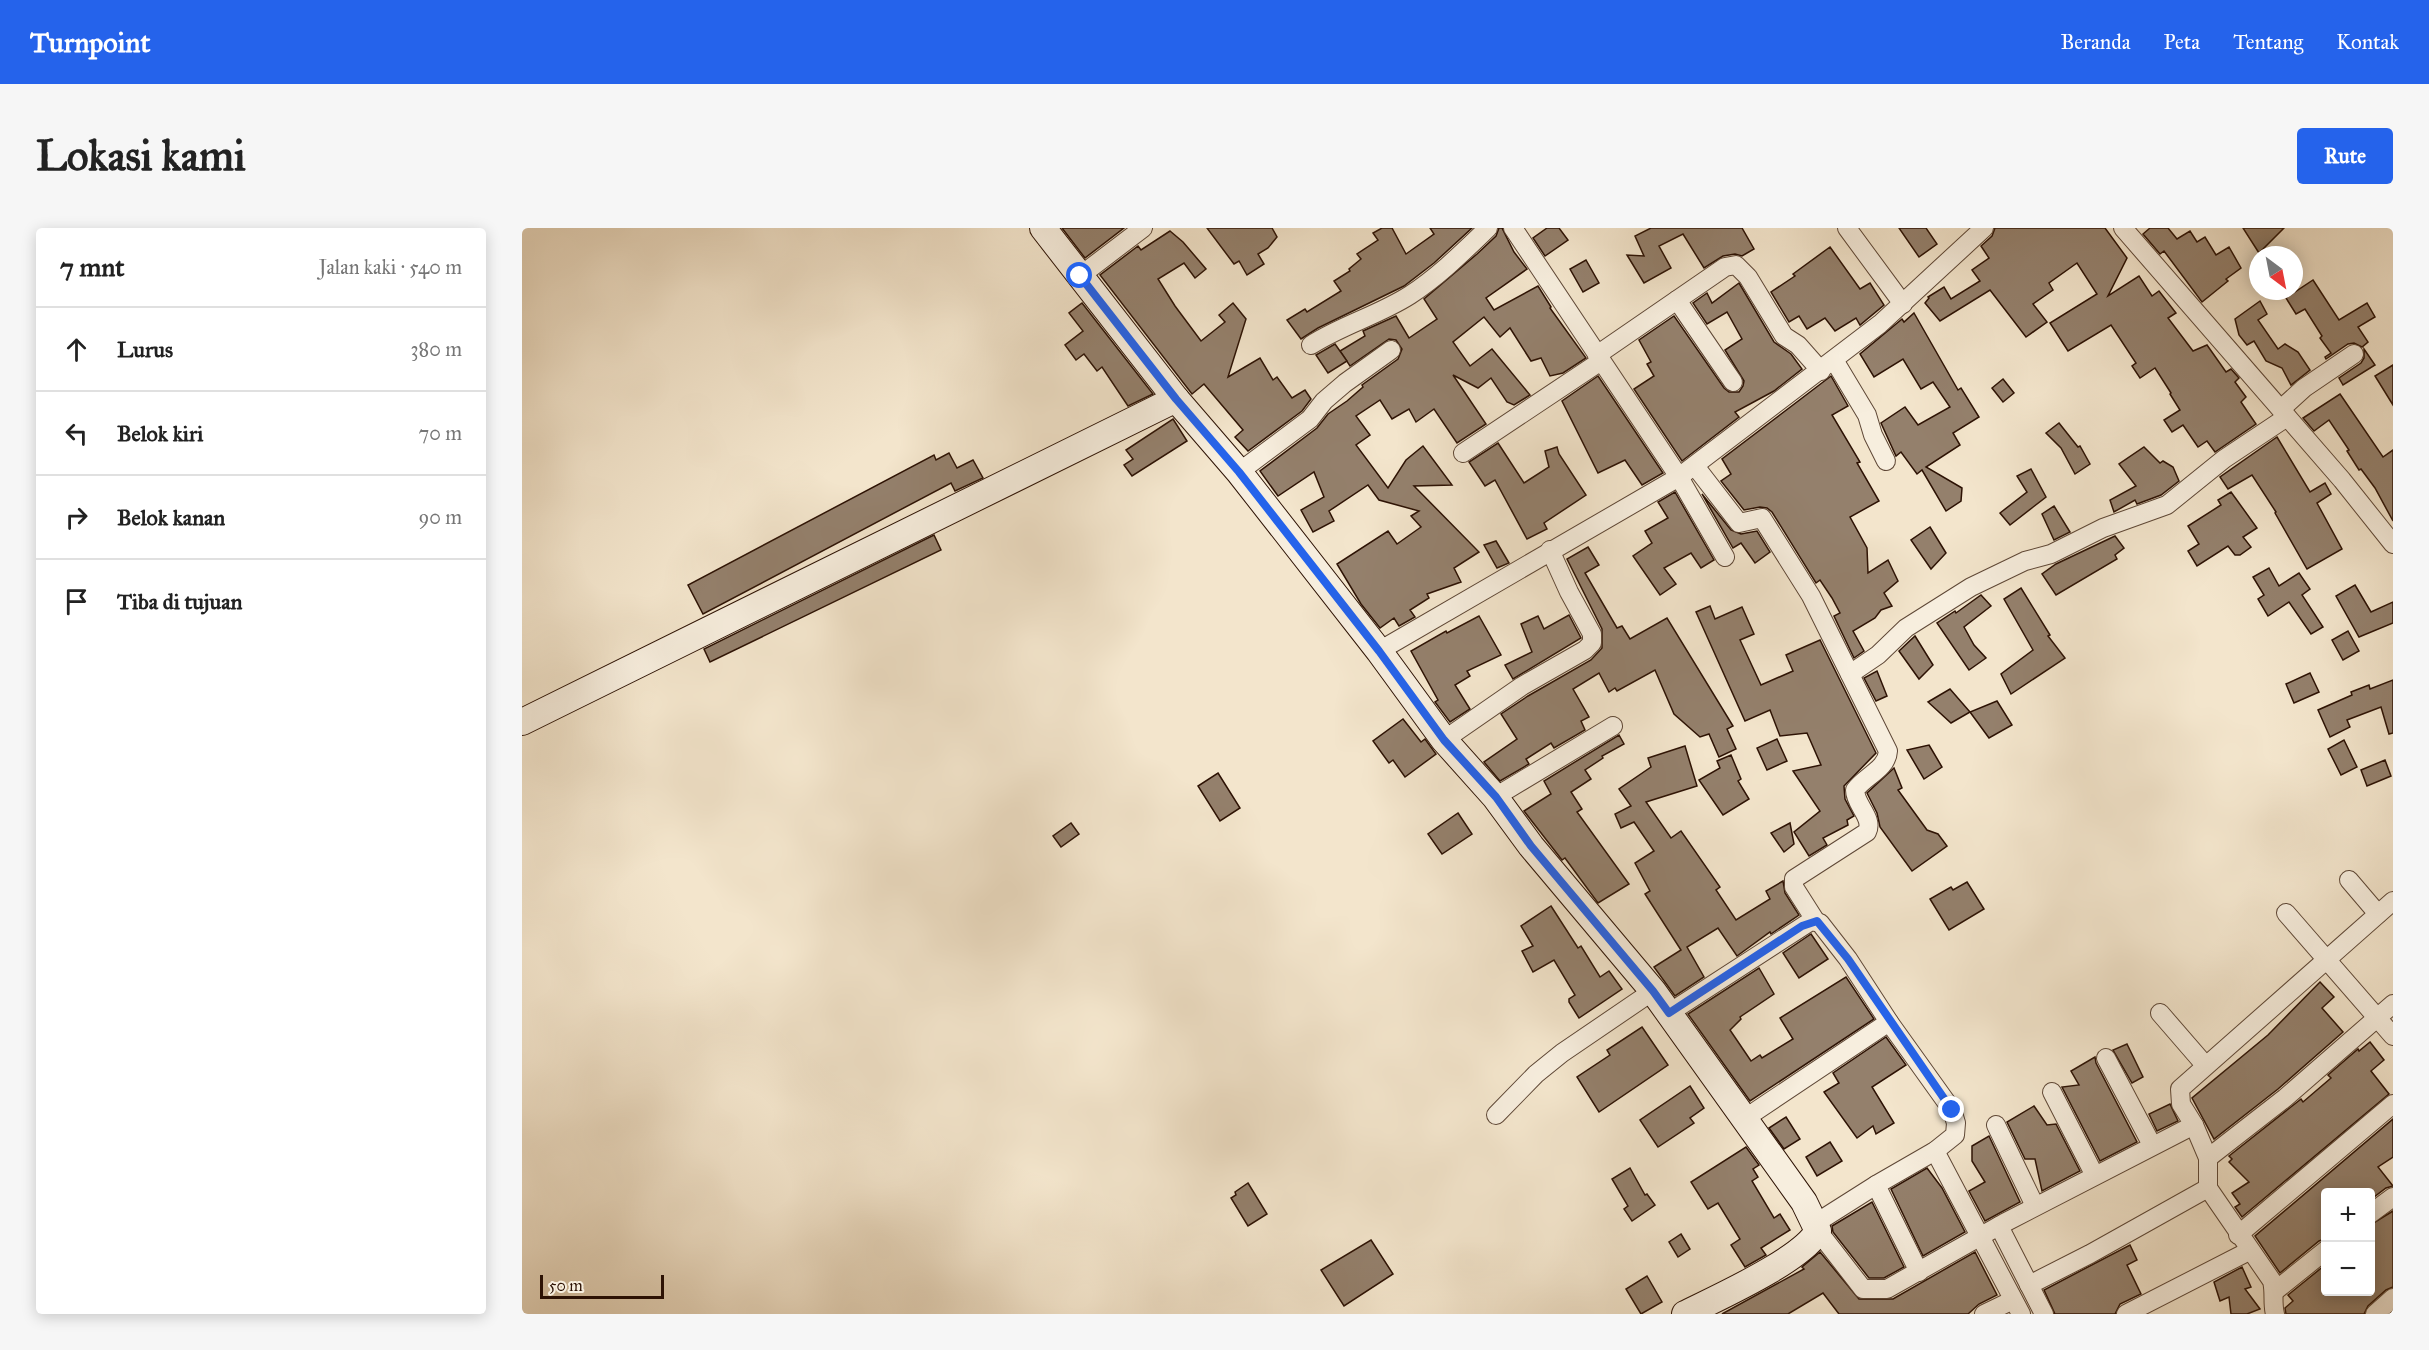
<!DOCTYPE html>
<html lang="id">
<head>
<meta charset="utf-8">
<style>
  :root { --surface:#fff; --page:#f6f6f6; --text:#222; --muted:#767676; --line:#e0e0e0; --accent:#2563eb }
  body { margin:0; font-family:"IM FELL Great Primer",serif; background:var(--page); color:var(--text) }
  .controls { position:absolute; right:18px; bottom:18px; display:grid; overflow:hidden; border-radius:6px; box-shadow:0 3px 15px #0003 }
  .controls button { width:54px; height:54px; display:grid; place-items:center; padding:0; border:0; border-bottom:2px solid var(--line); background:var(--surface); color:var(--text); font:30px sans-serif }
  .compass { position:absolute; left:1727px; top:18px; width:54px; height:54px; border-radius:50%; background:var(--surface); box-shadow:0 3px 15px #0003; rotate:148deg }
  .scale { position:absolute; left:18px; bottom:15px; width:124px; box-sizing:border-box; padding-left:6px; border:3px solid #2d1204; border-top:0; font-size:16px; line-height:21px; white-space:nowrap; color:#2d1204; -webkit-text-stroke:4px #f7eede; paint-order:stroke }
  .stop { position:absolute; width:18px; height:18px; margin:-14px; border:4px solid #2563eb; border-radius:50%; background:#fff }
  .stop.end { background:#2563eb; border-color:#fff; box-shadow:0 2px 6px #0008 }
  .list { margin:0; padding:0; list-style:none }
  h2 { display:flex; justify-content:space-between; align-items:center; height:78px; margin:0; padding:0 24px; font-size:26px }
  h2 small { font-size:20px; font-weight:400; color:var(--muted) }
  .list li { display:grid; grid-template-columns:39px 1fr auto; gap:18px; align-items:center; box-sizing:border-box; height:84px; padding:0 24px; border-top:2px solid var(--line) }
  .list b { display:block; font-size:22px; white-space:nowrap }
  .list em { font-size:20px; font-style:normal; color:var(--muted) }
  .icon { flex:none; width:33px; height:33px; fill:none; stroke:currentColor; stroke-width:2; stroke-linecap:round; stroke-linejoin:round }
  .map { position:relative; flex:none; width:1871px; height:1086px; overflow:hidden; border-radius:6px }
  header { display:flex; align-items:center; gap:36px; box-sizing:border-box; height:84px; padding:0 30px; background:var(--accent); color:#fff }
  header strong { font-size:28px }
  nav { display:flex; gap:33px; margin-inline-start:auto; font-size:21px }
  .intro { display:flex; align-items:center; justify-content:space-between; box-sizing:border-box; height:144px; padding:0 36px }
  h1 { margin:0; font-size:42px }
  .button { padding:15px 27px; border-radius:6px; background:var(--accent); color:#fff; font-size:21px; font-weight:700 }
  main { display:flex; gap:36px; padding:0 36px }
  aside { flex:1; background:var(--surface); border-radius:6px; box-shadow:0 3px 15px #0003 }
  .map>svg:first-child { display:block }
</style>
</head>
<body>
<header>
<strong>Turnpoint</strong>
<nav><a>Beranda</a><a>Peta</a><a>Tentang</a><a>Kontak</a></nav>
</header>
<div class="intro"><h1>Lokasi kami</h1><a class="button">Rute</a></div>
<main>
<aside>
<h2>7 mnt<small>Jalan kaki · 540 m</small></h2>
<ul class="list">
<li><svg class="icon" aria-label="ahead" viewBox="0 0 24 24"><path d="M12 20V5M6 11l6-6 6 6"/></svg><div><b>Lurus</b></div><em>380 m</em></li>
<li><svg class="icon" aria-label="left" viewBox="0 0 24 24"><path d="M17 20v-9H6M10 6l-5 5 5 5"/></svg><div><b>Belok kiri</b></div><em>70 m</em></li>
<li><svg class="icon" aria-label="right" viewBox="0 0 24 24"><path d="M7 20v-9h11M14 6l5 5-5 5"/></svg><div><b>Belok kanan</b></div><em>90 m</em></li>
<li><svg class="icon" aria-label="arrive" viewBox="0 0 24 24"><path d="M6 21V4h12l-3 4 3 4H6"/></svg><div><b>Tiba di tujuan</b></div></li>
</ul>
</aside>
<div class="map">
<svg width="1871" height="1086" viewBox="0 0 1871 1086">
  <rect width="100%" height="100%" fill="#f3e5cc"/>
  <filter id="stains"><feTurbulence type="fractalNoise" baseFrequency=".00333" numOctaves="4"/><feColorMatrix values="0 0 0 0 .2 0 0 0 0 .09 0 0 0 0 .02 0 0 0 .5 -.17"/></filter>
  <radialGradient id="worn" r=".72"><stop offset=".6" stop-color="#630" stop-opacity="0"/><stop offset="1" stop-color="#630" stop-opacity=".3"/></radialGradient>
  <g fill="#94806c" stroke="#2d1204" stroke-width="1.5">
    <polygon points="540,0 602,0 563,30"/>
    <polygon points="685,0 750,0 755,9 746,20 736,26 742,36 725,47 717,33 712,36"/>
    <polygon points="860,0 870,0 884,26 912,6 908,0 950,0 912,35 882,58 796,100 779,111 765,92 783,81 785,84 819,63 812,53 828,43 827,41 839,31 835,26 856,12 851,5"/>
    <polygon points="977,0 980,0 992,24 1005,41 964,70 972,82 1016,58 1029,79 1028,80 1064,130 1041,145 1028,148 1019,130 1009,133 988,100 978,109 962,89 931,114 948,138 970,121 1008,167 992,177 985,174 969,150 956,160 931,147 964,196 935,215 912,181 894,194 887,181 870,191 858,172 834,188 848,207 834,217 866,260 884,232 901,218 930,257 892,258 957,324 932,340 939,354 905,366 907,370 888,382 893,389 877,398 872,390 858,400 839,376 815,336 866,303 875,316 899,299 889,288 897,283 857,272 846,257 807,283 812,293 791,304 779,282 802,269 792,244 756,268 738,243 795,200 806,186 825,173 841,159 840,157 876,131 880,121 874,112 867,111 828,138 818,123 843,108 841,103 874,88 887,110 915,91 902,71 955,26 974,8"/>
    <polygon points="1025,0 1037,0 1046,12 1023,28 1011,10"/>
    <polygon points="1129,0 1220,0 1232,21 1220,28 1213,26 1201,28 1182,40 1161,6 1137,18 1149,40 1122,55 1105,27 1122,28 1113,8"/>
    <polygon points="1377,0 1404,0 1415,16 1397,29"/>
    <polygon points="1473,0 1583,0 1605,30 1586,68 1617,48 1630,68 1637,63 1654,85 1646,90 1671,123 1685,117 1704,144 1709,141 1717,150 1713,154 1724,169 1719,174 1734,196 1693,224 1685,213 1676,219 1661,197 1650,204 1642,192 1658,182 1648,166 1649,165 1633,140 1618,150 1610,138 1614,135 1589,97 1546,123 1528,95 1575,66 1555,35 1527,55 1531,62 1511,76 1525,94 1504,109 1468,62 1418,93 1403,75 1407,70 1406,69 1422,59 1429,71 1458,53 1450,42 1467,30 1459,18 1470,8"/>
    <polygon points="1628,0 1646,0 1655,11 1668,3 1675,14 1683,9 1694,27 1707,19 1719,40 1704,51 1706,53 1680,74 1642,23 1638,26 1621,6"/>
    <polygon points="1721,0 1762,0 1737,25"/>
    <polygon points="648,3 661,14 684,41 673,50 662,35 636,51 653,78 679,113 703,94 697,87 711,75 724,91 706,149 738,130 751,152 755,149 770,170 783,162 789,171 780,183 726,223 713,209 721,202 682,156 670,166 578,47 616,18 619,22"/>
    <polygon points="1308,19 1338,61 1348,55 1362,77 1338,97 1334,90 1313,103 1303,90 1285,101 1277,88 1267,94 1249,64 1273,48 1271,46"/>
    <polygon points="1064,32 1077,55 1061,64 1048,41"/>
    <polygon points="1791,52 1817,92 1845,75 1853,89 1836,99 1846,114 1840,119 1832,115 1826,116 1804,131 1803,129 1809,125 1798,110 1800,108 1783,81 1774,86 1764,70"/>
    <polygon points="1217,55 1252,114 1269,126 1280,141 1252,163 1213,184 1217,189 1160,233 1112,161 1132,148 1125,136 1129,134 1117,112 1152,88 1202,160 1207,164 1217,164 1221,158 1222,153 1203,122 1220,111 1205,84 1185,96 1171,75 1185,65 1190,75"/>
    <polygon points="1738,73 1745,86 1736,92 1756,121 1763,116 1776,124 1788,142 1769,157 1760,140 1744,133 1732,113 1725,117 1717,107 1713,91"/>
    <polygon points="560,75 631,166 606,178 580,139 575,143 562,126 554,132 543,117 561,103 547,85"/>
    <polygon points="1392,85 1436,162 1439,160 1457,189 1431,205 1438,217 1404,239 1440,260 1439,273 1424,283 1400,242 1395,246 1379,224 1374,228 1359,195 1383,179 1396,197 1428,179 1411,154 1399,161 1381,131 1352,149 1338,126 1380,91 1382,94"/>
    <polygon points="813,116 825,133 806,145 794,127"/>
    <polygon points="1842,121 1853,137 1821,157 1817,150 1839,135 1842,130"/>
    <polygon points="1871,137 1871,177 1853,148"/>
    <polygon points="1076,148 1141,245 1120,257 1103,232 1076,245 1040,173"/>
    <polygon points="1309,148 1326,178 1310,187 1338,234 1335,235 1357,273 1328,289 1345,320 1346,345 1366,332 1376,353 1362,365 1370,378 1359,382 1353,390 1331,403 1342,423 1332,430 1312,388 1318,385 1310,370 1298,352 1294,355 1250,284 1245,280 1238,279 1222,282 1199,253 1209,246 1200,231"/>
    <polygon points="1481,151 1492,165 1481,174 1470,160"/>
    <polygon points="1818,166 1861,229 1871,222 1871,293 1853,260 1839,241 1837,242 1825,223 1827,222 1807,192 1792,203 1781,190"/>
    <polygon points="651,191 665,213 610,248 602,237 611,231 604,222"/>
    <polygon points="1537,195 1556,219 1558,218 1568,236 1553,246 1539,220 1524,205"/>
    <polygon points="1755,209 1788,264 1803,255 1809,266 1795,275 1820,321 1785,341 1753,285 1754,284 1730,247 1706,261 1698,249"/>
    <polygon points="976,215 1002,255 1027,239 1023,223 1035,219 1037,226 1064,267 1022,295 1025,301 1005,311 973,252 963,258 947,234"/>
    <polygon points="1622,219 1638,235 1641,233 1651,239 1657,253 1639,267 1615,276 1613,272 1592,284 1588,272 1614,258 1597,236"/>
    <polygon points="427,225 435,240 451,232 461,250 433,263 429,255 181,386 166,357 412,227 414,232"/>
    <polygon points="1509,241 1524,269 1488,297 1478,285 1505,264 1495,248"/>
    <polygon points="1153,264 1192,332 1179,340 1169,325 1142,340 1154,356 1138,367 1111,328 1130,315 1123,303 1146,290 1136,274"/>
    <polygon points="1709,264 1735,300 1721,309 1729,319 1718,327 1713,327 1706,318 1675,338 1666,323 1677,316 1666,298 1699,277 1696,272"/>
    <polygon points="1180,266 1209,302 1219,306 1235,303 1248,324 1233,335 1219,315 1211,320"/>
    <polygon points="1532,278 1548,304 1532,312 1520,286"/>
    <polygon points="1408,299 1424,325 1409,341 1389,312"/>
    <polygon points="412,307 419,322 188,434 182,421"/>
    <polygon points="1593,308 1602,320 1593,327 1595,331 1534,367 1520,346 1534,336"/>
    <polygon points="974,313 987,335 975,340 962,317"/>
    <polygon points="1066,319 1077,337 1063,345 1095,400 1100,398 1108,411 1145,390 1211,498 1205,501 1214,521 1197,529 1187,506 1178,509 1152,486 1133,442 1095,463 1093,460 1087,464 1077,445 1051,461 1067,489 1059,493 1063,502 1032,520 1029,515 1004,531 1007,536 978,553 962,534 995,511 979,486 1006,468 1069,432 1080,420 1080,401 1045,331"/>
    <polygon points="1747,340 1757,358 1777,345 1788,361 1780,367 1801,399 1789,406 1767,374 1746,388 1736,371 1742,367 1731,349"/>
    <polygon points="1833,357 1849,384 1871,374 1871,395 1837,409 1814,368"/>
    <polygon points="1499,360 1528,407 1526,408 1543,430 1489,466 1479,446 1511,422 1482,371"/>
    <polygon points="1459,367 1469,378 1442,399 1452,417 1464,430 1447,442 1415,395 1433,383 1434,385"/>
    <polygon points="1188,378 1193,391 1220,379 1232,406 1218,412 1239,457 1271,443 1264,427 1298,412 1354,525 1322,558 1323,571 1332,588 1325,592 1326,597 1301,610 1305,617 1287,628 1272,604 1298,583 1271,543 1299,537 1285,505 1258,508 1248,482 1223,493 1174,384"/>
    <polygon points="1047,387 1059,410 991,451 983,437 1010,424 999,396 1016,388 1022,401"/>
    <polygon points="957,388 979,427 945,443 948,448 933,457 948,481 928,494 913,474 916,472 889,423 924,403 925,405"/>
    <polygon points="1826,403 1837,423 1821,432 1810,412"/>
    <polygon points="1393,408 1411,437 1397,451 1377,423"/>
    <polygon points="1355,443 1365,468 1354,473 1342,450"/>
    <polygon points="1788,445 1797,464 1772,475 1764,456"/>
    <polygon points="1871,452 1871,505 1867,506 1859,479 1825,492 1828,499 1808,509 1796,482 1830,467 1829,464 1847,457 1848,461"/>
    <polygon points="1428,461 1448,484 1429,495 1406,474"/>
    <polygon points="1475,473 1490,497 1467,510 1448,484"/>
    <polygon points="881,491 899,514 903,511 914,526 883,549 871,532 867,535 851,513"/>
    <polygon points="1097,507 1102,516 1080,528 1081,530 1063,542 1069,551 1049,564 1060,581 1055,584 1107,656 1076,675 1043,630 1040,632 1002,583 1029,566 1022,553"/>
    <polygon points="1255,511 1265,533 1245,542 1235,520"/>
    <polygon points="1822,512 1835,539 1819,547 1806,521"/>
    <polygon points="1407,517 1420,539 1402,551 1385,522"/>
    <polygon points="1163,518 1175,558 1124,574 1149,610 1159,603 1198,659 1194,662 1214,692 1248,671 1244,663 1261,653 1263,665 1277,687 1249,706 1248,704 1215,728 1196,700 1165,719 1182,749 1153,768 1132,739 1159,722 1123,666 1128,663 1113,635 1132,623 1112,594 1099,600 1093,586 1109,578 1097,561 1129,539 1126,530"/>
    <polygon points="1209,527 1219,551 1216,553 1227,571 1201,587 1177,552 1198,540 1195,533"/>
    <polygon points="1863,532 1869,548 1845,558 1839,542"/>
    <polygon points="1372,540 1380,560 1376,562 1405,602 1416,606 1425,618 1390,643 1358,599 1355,585 1345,565"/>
    <polygon points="696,545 718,580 698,593 676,558"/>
    <polygon points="936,585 950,606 920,626 906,606"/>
    <polygon points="549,595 557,606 539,619 531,608"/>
    <polygon points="1268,595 1272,616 1262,624 1249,605"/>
    <polygon points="1445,654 1462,681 1427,702 1408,671 1429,659 1431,662"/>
    <polygon points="1029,678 1056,720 1059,718 1078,749 1087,743 1100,761 1057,790 1047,774 1047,771 1053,767 1032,732 1011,744 1000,723 1011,718 999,698"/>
    <polygon points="1289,706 1306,731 1277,750 1261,725"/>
    <polygon points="1237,740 1252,766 1218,789 1219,791 1208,802 1229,833 1238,827 1240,830 1271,811 1258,790 1324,749 1352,791 1228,873 1166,786"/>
    <polygon points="1798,754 1812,769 1800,780 1821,804 1756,861 1692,911 1670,870 1746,807"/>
    <polygon points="1120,799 1146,837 1077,884 1055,849 1088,827 1085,822"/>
    <polygon points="1364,809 1384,837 1350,859 1372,895 1354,906 1351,898 1335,910 1302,864 1317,855 1311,845"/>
    <polygon points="1848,814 1862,832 1849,843 1867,866 1720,989 1713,979 1718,976 1710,965 1727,954 1707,934 1710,931 1707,928 1779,871 1781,874 1809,850 1806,847 1836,821 1837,823"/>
    <polygon points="1605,816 1621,849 1610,855 1591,822"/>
    <polygon points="1573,829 1574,835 1615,914 1578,933 1540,859 1557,857 1549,843"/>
    <polygon points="1168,858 1182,880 1168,890 1172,895 1136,919 1118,892"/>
    <polygon points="1648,876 1656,893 1635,903 1627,886"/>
    <polygon points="1512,878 1525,897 1534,896 1558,943 1520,963 1513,931 1503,931 1485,894"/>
    <polygon points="1264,889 1278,911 1262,921 1247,900"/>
    <polygon points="1871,891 1871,929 1856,939 1871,958 1864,960 1848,972 1848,964 1803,964 1803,1011 1797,1013 1758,1045 1733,1008"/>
    <polygon points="1467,908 1498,974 1463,993 1447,963 1463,954 1450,933 1450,918"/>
    <polygon points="1308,914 1320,933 1295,948 1284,929"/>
    <polygon points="1224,919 1237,937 1231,941 1236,949 1230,953 1252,990 1258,986 1268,1002 1239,1020 1244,1027 1223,1039 1209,1017 1218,1011 1196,975 1186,981 1169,954"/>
    <polygon points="1108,940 1123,967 1125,966 1133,977 1110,993 1102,981 1106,978 1090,951"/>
    <polygon points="1405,940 1420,960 1443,1004 1401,1028 1369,961"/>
    <polygon points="726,955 745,986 726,998 709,970 714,967 713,964"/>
    <polygon points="1350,974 1382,1039 1362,1050 1347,1050 1311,1004 1310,998"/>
    <polygon points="1871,983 1871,1059 1864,1062 1846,1078 1842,1086 1764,1086 1763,1080 1771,1073 1766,1067 1803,1037 1803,1064 1848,1064 1848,997"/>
    <polygon points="1159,1006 1168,1021 1156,1029 1147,1014"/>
    <polygon points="849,1012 871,1046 822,1078 799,1042"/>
    <polygon points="1608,1017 1615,1032 1605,1037 1619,1066 1598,1076 1593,1086 1533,1086 1522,1062"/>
    <polygon points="1298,1024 1337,1071 1371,1071 1453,1024 1475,1067 1457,1076 1446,1086 1317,1086 1301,1065 1266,1086 1200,1086 1282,1041 1280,1039"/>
    <polygon points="1720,1039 1729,1059 1723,1061 1738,1081 1725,1086 1709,1086 1707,1069 1698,1073 1692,1054"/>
    <polygon points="1125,1048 1140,1074 1119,1086 1104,1061"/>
  </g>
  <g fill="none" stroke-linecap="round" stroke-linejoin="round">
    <g stroke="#5e4736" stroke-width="20">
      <g id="street">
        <polyline points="991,0 1157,249 1203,329"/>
        <polyline points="1325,0 1381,76"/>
        <polyline points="1601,0 1820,252 1871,316"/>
        <polyline points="558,48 621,0"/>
        <polyline points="1155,72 1211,154"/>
        <path d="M789,117C820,97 857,87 888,67C917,48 941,24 966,0"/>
        <polyline points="1075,127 1203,39 1214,37 1226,49 1262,108 1276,117 1299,143"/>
        <polyline points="1312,132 1345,187 1351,207 1364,233"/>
        <polyline points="1759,181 1782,160 1832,126"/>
        <polyline points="941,225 1079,133"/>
        <path d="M1173,238L1217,295L1240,290L1289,368L1366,523C1365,541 1343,548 1333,562C1333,577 1352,590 1345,604L1272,651V659L1293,692"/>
        <polyline points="717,244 788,191 802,173 823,155 869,122"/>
        <polyline points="857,423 1157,249 1358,96 1462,0"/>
        <polyline points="1328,446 1356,427 1384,400 1449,359 1503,333 1529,326 1581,300 1645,277 1702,231 1765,189"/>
        <polyline points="922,512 1000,458 1063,422 1070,415 1070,406 1047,364 1028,322"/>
        <polyline points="973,569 1091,498"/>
        <polyline points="1827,652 1856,686"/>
        <polyline points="1764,685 1871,808"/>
        <polyline points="1147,785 1289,693 1298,695 1326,731 1367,794 1430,882 1434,895 1433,907 1413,923 1354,957 1294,995"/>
        <polyline points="1638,785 1683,837"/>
        <polyline points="1584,830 1630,917"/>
        <polyline points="1530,864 1572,946"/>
        <polyline points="974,887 1014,846 1040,825 1131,763"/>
        <polyline points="1222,891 1367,794"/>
        <polyline points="1474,897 1513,978"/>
        <polyline points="1413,923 1499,1086"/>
        <polyline points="1686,930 1763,870 1871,776"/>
        <polyline points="1354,957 1397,1044"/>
        <polyline points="1848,986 1871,969"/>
        <polyline points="1477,998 1522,1086"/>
        <polyline points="1296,1003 1341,1061 1365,1061 1482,995 1672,897"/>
        <polyline points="1716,1007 1871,876"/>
        <polyline points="1507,1057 1568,1026 1686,960"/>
        <polyline points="1753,1063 1804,1022"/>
        <polyline points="1462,1086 1491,1072"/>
        <polyline points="1604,1086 1727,1023"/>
        <path d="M1753,1086C1750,1075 1753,1065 1750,1053L1686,960V930L1672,897L1659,876L1658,861L1871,673"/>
        <polyline points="1853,1086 1871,1070"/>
      </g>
    </g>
    <g stroke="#2d1204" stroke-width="28">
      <g id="secondary">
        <path d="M521,0L654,171L717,244L857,423L922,512L973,569L1009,618L1131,763L1282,974L1296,1003C1280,1032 1195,1070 1163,1086"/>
        <polyline points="0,494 654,171"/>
      </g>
    </g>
    <use href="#street" stroke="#f7eede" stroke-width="18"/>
    <use href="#secondary" stroke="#f7eede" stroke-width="26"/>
  </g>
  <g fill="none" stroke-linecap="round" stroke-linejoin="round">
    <polyline stroke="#2563eb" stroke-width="8" points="558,48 654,171 717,244 857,423 922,512 974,569 1009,618 1131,763 1147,785 1280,698 1295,693 1326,731 1430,882"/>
  </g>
  <rect width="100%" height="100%" filter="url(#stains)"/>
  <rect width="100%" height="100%" fill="url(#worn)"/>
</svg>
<div class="controls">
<button>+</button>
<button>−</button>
</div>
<svg class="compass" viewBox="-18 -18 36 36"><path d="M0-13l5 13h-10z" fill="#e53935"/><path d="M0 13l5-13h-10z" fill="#767676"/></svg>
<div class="scale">50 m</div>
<div class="stop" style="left:558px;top:48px"></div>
<div class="stop end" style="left:1430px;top:882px"></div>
</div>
</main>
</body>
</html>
